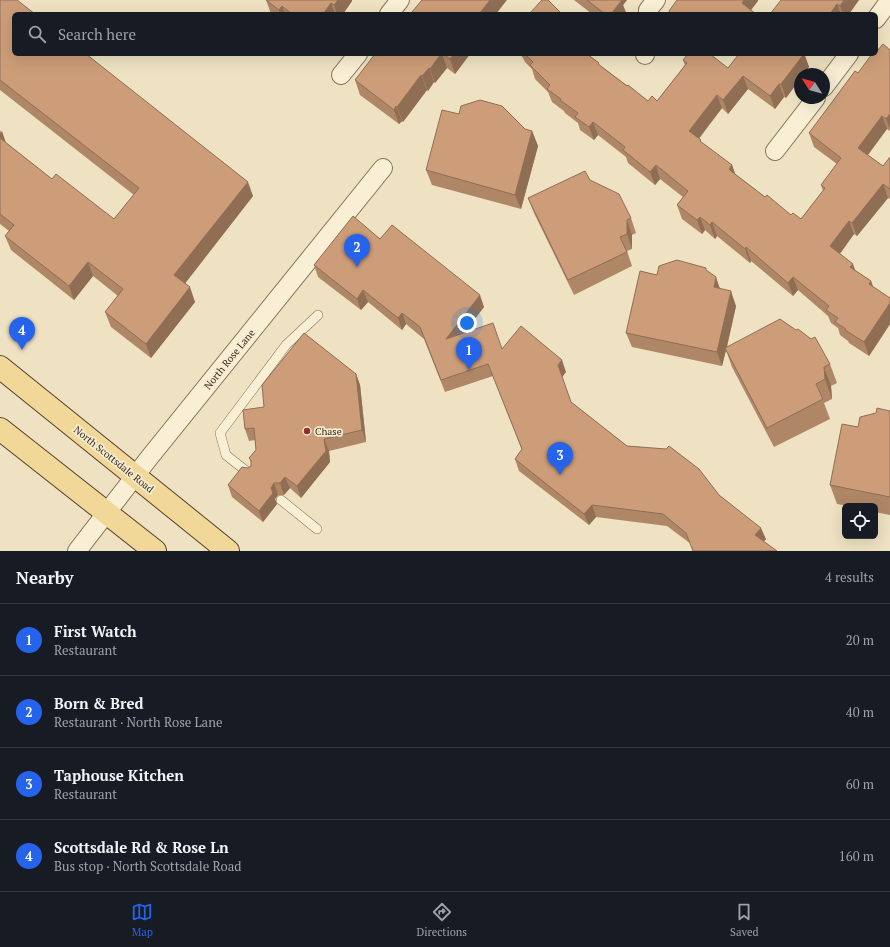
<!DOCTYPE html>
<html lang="en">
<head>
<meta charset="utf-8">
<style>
  :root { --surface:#171b24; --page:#242831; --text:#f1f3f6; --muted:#9ea1a6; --line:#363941; --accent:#2563eb }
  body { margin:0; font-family:"PT Serif",serif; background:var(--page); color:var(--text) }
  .controls { position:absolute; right:12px; bottom:12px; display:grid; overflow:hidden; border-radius:6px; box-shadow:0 4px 16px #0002 }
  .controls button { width:36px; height:36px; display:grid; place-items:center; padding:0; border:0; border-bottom:1px solid var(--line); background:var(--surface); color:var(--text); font:20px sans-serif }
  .compass { position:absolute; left:794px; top:68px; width:36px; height:36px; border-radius:50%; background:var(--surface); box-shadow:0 4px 16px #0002; rotate:307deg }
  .you { position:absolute; left:467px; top:323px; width:14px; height:14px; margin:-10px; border:3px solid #fff; border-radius:50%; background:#1a73e8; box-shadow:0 0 0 6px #1a73e833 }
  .badge { display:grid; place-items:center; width:26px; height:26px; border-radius:50%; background:var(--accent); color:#fff; font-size:13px; font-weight:700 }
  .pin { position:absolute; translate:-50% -33px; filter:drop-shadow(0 1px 2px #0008) }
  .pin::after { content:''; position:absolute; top:21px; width:14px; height:12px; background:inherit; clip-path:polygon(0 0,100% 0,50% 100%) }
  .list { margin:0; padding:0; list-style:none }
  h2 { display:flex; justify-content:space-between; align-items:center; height:52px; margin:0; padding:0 16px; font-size:17px }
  h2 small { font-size:13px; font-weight:400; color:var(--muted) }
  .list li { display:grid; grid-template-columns:26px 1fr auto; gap:12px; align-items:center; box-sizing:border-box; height:72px; padding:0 16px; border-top:1px solid var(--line) }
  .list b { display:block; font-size:15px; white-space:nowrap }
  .list p { margin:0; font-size:13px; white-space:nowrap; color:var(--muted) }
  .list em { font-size:13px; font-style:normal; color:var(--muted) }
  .icon { flex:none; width:22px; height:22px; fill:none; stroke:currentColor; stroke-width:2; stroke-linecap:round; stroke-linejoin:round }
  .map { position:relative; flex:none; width:890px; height:551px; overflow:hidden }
  .search { position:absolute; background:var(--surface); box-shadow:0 4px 16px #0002; left:12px; right:12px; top:12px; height:44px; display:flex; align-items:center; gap:10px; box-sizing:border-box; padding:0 14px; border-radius:6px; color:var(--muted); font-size:15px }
  .sheet { height:340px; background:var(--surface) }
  nav { display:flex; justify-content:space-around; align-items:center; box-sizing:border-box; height:56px; border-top:1px solid var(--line); background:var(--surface); font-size:11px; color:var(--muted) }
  nav a { display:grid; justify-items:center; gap:2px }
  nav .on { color:var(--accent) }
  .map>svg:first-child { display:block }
</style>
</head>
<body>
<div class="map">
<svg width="890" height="551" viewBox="0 0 890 551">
  <rect width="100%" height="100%" fill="#eee2c2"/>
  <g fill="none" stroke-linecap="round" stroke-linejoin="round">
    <g stroke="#877359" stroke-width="10">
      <g id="service">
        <polyline points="250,474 226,455 220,433 286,345 318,315"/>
        <polyline points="281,500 317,529"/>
      </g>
    </g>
    <g stroke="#877359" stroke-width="20">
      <g id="minor">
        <polyline points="389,14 400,0"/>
        <polyline points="648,14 648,10 656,0"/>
        <polyline points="876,19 890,0"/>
        <polyline points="645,55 645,54"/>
        <polyline points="341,75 358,54"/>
        <polyline points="824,87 849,54"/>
        <polyline points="775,151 816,98"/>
        <polyline points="77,551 149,458 383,168"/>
      </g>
    </g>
    <g stroke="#55412d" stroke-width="24">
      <g id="primary">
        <polyline points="0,367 228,551"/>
        <polyline points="0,429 155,551"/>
      </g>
    </g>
    <use href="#service" stroke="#f9efd5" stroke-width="9"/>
    <use href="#minor" stroke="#f9efd5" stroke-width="18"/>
    <use href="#primary" stroke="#f1d899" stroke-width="22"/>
  </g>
  <g fill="#af8767">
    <polygon points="0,0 253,196 185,283 195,302 151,358 111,327 105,312 118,296 93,276 74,300 11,250 5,236 9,231 0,224 0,130 6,143 52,179 114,219 134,195 0,90"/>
    <polygon points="266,0 352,0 352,1 343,14 271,14"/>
    <polygon points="574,0 627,0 623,5 627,14 592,14"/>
    <polygon points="859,0 849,14 770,14"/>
    <polygon points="890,50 890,131 887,129 868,155 883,166 890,157 890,199 888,198 857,236 854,234 840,254 855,270 871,281 873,287 890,298 890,324 869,356 849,343 848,341 840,335 838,328 831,323 828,316 798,290 793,296 751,261 750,263 717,236 715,239 705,230 702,234 682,219 677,205 683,197 660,179 655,185 628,163 626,157 598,135 594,140 580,130 578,123 565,113 564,111 552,102 548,92 535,79 532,69 525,62 523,58 520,54 587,54 601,66 648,101 657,101 685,65 683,60 728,68 739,54 807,54 805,56 809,67 800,74 800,79 786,98 784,97 775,109 748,89 728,114 722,108 699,139 702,143 732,165 735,174 765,197 791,215 801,219 823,191 821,185 837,164 814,147 809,133 858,73 877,51"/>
    <polygon points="384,54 470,54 455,74 447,68 435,83 434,82 428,91 427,90 403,122 402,121 399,124 360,95 355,80"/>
    <polygon points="459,114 532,131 538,146 521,209 432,185 426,170"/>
    <polygon points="590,180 631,218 636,233 632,235 632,249 627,251 632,266 574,295 534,213 528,198"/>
    <polygon points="380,239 484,307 465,332 502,349 566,372 562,377 571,402 627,446 719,495 766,539 764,541 691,544 667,526 596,517 589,525 519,471 515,459 522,450 493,376 445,392 424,339 406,324 402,330 368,302 361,310 318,277 314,265"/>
    <polygon points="707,272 720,288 736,306 727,347 830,364 837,383 831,386 832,399 824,403 830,419 774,447 732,367 726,350 722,366 632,347 626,333"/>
    <polygon points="356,374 360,385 366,442 329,451 330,462 301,498 290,488 284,495 278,495 275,499 277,504 263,522 232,497 228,485 251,466 251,462 249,458 256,450 255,440 249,441 245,429 264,407"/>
    <polygon points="890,411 890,515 875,512 875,506 847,506 837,504 830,485 858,427"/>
  </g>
  <g fill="#8f6e54">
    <polygon points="338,0 352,0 352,1 343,14 337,14 334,5"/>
    <polygon points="490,0 507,0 496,14 479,14"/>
    <polygon points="617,0 627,0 623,5 626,14 611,14"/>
    <polygon points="744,0 758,0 758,1 748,14 742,3"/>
    <polygon points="844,0 859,0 849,14 843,14 840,6"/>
    <polygon points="331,3 335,14 323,14"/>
    <polygon points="837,4 841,14 830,14"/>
    <polygon points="282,6 285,14 280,14 279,10"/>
    <polygon points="441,54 442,54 447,68 435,83 430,69"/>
    <polygon points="454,54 470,54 455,74 450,59"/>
    <polygon points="799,54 807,54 805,56 809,67 804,74 800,74 800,79 786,98 781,84"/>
    <polygon points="429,68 434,82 428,91 422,76"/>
    <polygon points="421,75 427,90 403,122 397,107"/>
    <polygon points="743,76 748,89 728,114 723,100"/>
    <polygon points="779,84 784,97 775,109 770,96"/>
    <polygon points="717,95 722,108 694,144 689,131"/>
    <polygon points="396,106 402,121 399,124 394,110"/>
    <polygon points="890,114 890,129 886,119"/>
    <polygon points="882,116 887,129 863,161 858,148"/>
    <polygon points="593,122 598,135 594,140 589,127"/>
    <polygon points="2,131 7,146 0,142 0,134"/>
    <polygon points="532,131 538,146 521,209 515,195"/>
    <polygon points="656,165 660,179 655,185 650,172"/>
    <polygon points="732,165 737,179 729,169"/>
    <polygon points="248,182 253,196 180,290 174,275"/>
    <polygon points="883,184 888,198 857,236 852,223"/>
    <polygon points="700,217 705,230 702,234 697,220"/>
    <polygon points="627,220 632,235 632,249 627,234"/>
    <polygon points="849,221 854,234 835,260 830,246"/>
    <polygon points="712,222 717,236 715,239 710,225"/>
    <polygon points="746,247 751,261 750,263 745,249"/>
    <polygon points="88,262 93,276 74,300 69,286"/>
    <polygon points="853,264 858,278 850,267"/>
    <polygon points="716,277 721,292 714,287"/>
    <polygon points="793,277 798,290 793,296 788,283"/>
    <polygon points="871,281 876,295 869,284"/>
    <polygon points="190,287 195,302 151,358 146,344"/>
    <polygon points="363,290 368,302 361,310 357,299"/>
    <polygon points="731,291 736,306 726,350 725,348 726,350 722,366 717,352"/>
    <polygon points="480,295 484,307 450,350 446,339"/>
    <polygon points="890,303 890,324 869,356 864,342"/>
    <polygon points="402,313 406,324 402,330 398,318"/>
    <polygon points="562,360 566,372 562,377 558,365"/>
    <polygon points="824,367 831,386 832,399 825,379"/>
    <polygon points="356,374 360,385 366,442 362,430"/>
    <polygon points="324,439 329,451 330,462 301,498 297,486"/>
    <polygon points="285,477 290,488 284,495 280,483"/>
    <polygon points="274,483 278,495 275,499 277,504 263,522 259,511 271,488"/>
    <polygon points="592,505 596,517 589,525 584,514"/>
    <polygon points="761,528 766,539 759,546 755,535"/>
  </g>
  <g fill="#cc9d78" stroke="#8f6e54">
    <polygon points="0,0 17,0 35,14 14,14 14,54 86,54 248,182 174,275 190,287 146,344 105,312 123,289 88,262 69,286 5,236 14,225 0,214 0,138 52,179 56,174 114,219 139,188 0,80"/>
    <polygon points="266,0 338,0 334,5 331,3 323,14 292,14 282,6 279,10"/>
    <polygon points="422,0 490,0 479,14 415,14 412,12"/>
    <polygon points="542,0 548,0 562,14 529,14"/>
    <polygon points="587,0 622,0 611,14 610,14 608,12 606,14 605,14"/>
    <polygon points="677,0 744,0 742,3 756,14 670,14 669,11"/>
    <polygon points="781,0 844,0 840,6 837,4 830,14 770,14"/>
    <polygon points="883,44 890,50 890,114 886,119 882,116 858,148 883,166 890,157 890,189 883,184 852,223 849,221 830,246 853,264 850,267 871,281 869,284 890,298 890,303 864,342 845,330 846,329 835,322 838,318 826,310 829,306 793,277 788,283 746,247 745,249 712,222 710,225 700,217 697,220 677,205 688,191 656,165 650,172 623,150 625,147 593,122 589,127 575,117 578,113 560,100 561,99 547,89 550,85 530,65 533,62 525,54 587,54 599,63 598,64 627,86 628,85 648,101 652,96 657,101 687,63 683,60 688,54 710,54 728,68 739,54 804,54 781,84 779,84 770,96 743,76 723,100 717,95 689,131 701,140 700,141 732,165 729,169 731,171 765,197 767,195 791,215 793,213 801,219 825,188 821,185 841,158 809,133 855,71 858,73 872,54 876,54 876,50 877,51"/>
    <polygon points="375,54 379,54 382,56 384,54 441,54 430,69 429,68 422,76 421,75 397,107 396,106 394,110 355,80"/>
    <polygon points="443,54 454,54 450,59"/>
    <polygon points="480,100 502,106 525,129 532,131 515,195 426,170 442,110 459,114 461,106"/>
    <polygon points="585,171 590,180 619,194 631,218 627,220 627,234 620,237 627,252 568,280 528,198"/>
    <polygon points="353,216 380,239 392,225 480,295 446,339 493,323 502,349 521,326 562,360 558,365 571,402 627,446 666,449 669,446 699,469 719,495 761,528 755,535 777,551 693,551 686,533 663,514 592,505 584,514 515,459 522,449 488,364 441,380 420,327 402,313 398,318 363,290 357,299 314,265"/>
    <polygon points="677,260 706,268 706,270 716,277 714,287 731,291 717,352 626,333 640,271 657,275 659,266"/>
    <polygon points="780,319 796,330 798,329 811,339 815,337 830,364 824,367 825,379 816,384 823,399 767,428 725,348"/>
    <polygon points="304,333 356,374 362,430 324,439 326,451 297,486 285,477 280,483 274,483 271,488 273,493 259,511 228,485 242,467 248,468 251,466 251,460 249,458 256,450 254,428 245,429 243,410 264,407 262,385"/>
    <polygon points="877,408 890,411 890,497 830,485 842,424 858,427 860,417 876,413"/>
  </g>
  <circle fill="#962b29" stroke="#f5ecd1" stroke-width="1.5" cx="307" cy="431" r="4"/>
  <g text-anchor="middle" stroke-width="3.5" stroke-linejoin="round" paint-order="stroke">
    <g font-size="10" fill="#372b1d" stroke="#f5ecd1">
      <text transform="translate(229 359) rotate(-51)" y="4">North Rose Lane</text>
      <text transform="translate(114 459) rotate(39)" y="4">North Scottsdale Road</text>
    </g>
    <g font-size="10" fill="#372b1d" stroke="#f5ecd1" text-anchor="start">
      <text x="315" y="435">Chase</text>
    </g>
  </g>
</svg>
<div class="controls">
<button><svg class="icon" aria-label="locate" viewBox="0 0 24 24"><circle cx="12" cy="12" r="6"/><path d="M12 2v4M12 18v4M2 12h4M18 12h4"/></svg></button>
</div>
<svg class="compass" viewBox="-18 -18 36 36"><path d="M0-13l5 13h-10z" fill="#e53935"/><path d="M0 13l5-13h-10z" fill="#9ea1a6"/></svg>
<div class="you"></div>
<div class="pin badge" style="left:469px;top:370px">1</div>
<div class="pin badge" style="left:357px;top:267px">2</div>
<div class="pin badge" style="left:560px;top:475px">3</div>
<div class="pin badge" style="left:22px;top:350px">4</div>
<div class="search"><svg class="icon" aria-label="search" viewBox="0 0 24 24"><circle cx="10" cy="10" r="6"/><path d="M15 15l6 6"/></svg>Search here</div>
</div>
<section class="sheet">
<h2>Nearby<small>4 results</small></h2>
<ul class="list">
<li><span class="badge">1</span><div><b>First Watch</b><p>Restaurant</p></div><em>20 m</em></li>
<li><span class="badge">2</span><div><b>Born &amp; Bred</b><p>Restaurant · North Rose Lane</p></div><em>40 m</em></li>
<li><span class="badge">3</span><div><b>Taphouse Kitchen</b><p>Restaurant</p></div><em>60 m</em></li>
<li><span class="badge">4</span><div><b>Scottsdale Rd &amp; Rose Ln</b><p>Bus stop · North Scottsdale Road</p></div><em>160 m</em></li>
</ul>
</section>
<nav>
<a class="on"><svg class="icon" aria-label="map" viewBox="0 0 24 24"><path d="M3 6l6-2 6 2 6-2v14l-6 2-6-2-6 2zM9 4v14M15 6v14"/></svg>Map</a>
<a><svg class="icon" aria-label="directions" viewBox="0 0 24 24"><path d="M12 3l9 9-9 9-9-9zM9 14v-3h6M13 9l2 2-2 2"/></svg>Directions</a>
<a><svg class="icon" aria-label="saved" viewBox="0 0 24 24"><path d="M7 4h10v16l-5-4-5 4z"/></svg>Saved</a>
</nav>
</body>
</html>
